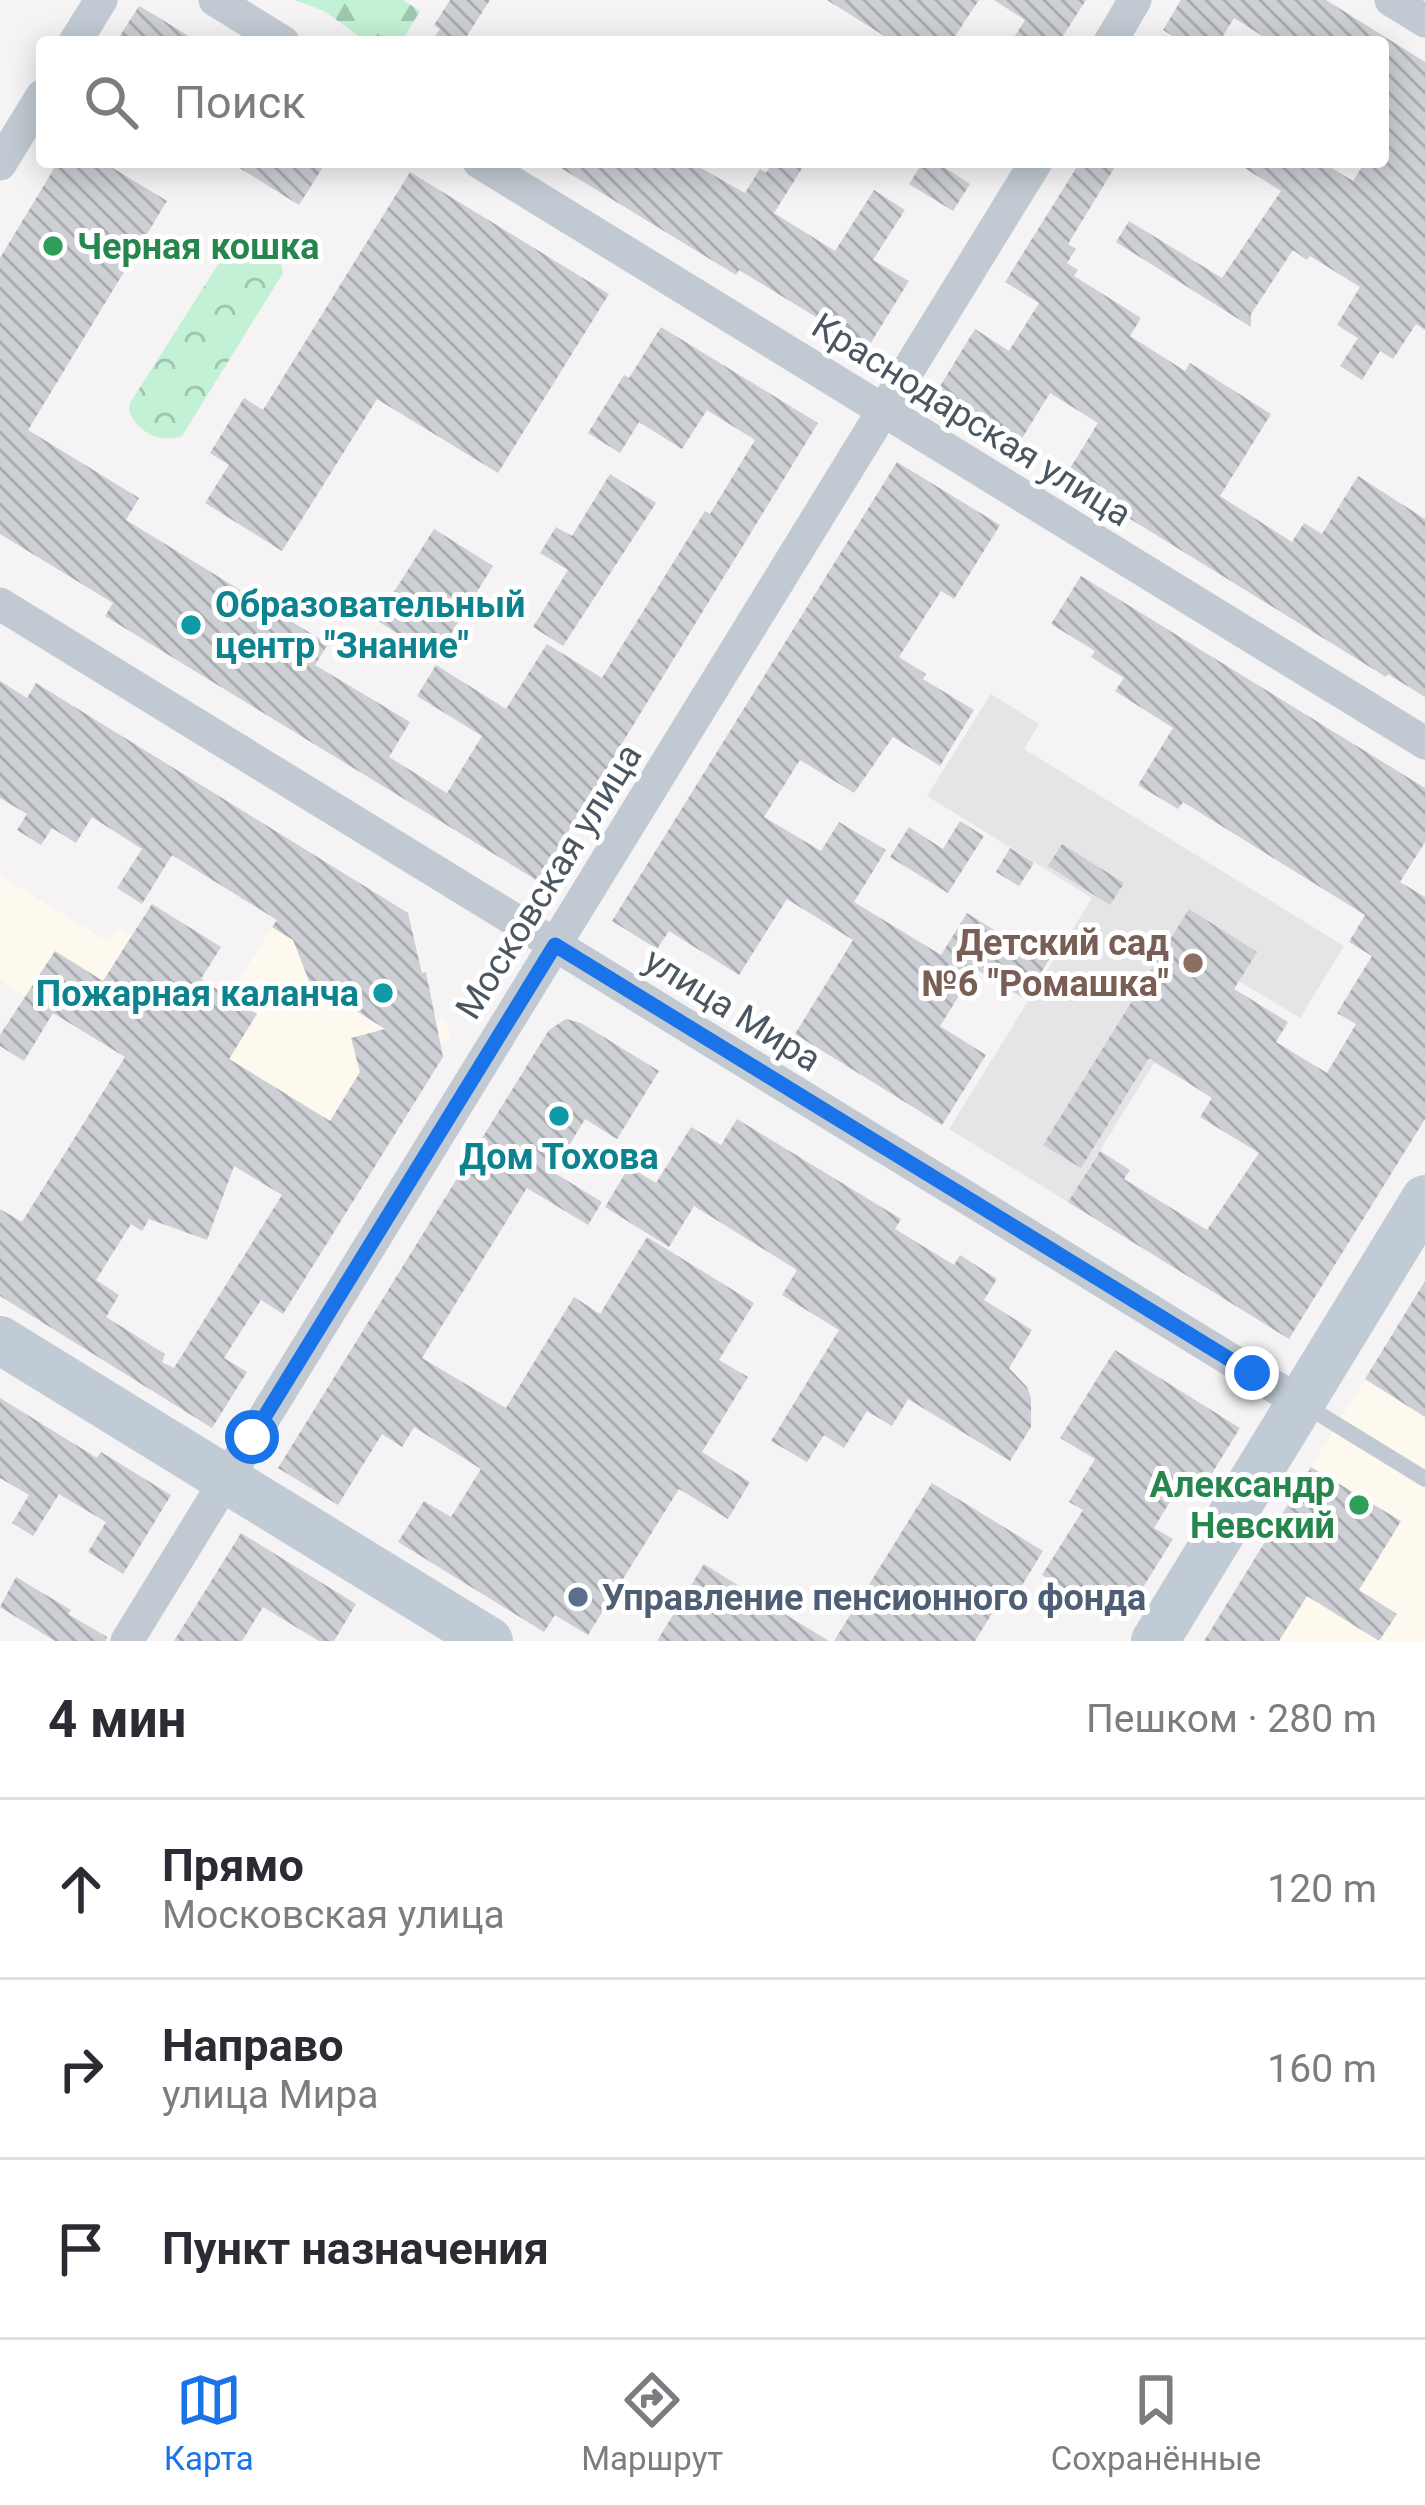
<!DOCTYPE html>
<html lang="ru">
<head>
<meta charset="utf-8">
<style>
  :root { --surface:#fff; --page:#f7f7f7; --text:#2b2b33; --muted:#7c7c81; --line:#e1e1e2; --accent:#1a73e8 }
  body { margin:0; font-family:Roboto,sans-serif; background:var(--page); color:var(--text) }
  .stop { position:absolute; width:36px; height:36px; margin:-27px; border:9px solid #1a73e8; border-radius:50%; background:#fff }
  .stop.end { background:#1a73e8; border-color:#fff; box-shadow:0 3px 12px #0008 }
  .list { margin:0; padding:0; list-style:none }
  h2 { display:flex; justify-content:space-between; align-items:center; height:156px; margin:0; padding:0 48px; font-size:51px }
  h2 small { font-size:39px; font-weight:400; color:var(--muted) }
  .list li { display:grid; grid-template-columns:78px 1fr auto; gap:36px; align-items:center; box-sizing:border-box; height:180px; padding:0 48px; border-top:3px solid var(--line) }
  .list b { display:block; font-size:45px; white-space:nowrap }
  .list p { margin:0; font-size:39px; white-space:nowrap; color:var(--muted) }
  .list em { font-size:39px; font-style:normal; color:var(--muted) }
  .icon { flex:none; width:66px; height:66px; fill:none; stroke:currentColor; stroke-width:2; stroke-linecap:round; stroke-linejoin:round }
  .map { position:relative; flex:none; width:1425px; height:1641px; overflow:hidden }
  .search { position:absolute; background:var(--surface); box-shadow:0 6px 30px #0003; left:36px; right:36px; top:36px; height:132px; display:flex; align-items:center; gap:30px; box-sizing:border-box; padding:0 42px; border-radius:12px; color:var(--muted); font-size:45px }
  .sheet { height:696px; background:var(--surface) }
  nav { display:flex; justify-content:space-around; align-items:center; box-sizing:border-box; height:168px; border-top:3px solid var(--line); background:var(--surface); font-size:33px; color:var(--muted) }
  nav a { display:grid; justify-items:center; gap:6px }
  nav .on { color:var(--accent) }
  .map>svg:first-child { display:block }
</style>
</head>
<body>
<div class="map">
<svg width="1425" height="1641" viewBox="0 0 1425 1641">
  <defs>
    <pattern id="forest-firs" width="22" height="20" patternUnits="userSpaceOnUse" patternTransform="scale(3)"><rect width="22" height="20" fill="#c3f1d5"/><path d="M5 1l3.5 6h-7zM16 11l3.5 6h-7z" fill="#a0c6b0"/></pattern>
    <pattern id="park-crowns" width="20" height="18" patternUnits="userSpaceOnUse" patternTransform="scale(3)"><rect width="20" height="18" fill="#c3f1d5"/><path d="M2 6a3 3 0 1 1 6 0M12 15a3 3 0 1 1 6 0" fill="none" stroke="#a0c6b0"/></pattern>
    <pattern id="building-back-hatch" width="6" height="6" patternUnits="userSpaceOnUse" patternTransform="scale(3)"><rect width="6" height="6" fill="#cdcfd5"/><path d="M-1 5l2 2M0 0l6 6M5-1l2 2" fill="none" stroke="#a8abb0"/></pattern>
  </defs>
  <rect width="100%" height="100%" fill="#f5f3f3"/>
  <g fill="#fdf9ef">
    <polygon points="327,863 408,913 436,1021 445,1019 451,1040 440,1043 443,1057 354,1199 0,980 0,875 108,942 118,928 229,997 284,908 295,914"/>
    <polygon points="1365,1379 1425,1417 1425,1641 1204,1641"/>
  </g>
  <polygon fill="#e6e4e5" points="991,694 1039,724 1024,749 1344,946 1300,1018 1239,981 1179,1077 1154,1063 1068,1202 949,1129 1092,898 927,796"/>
  <polygon fill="url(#forest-firs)" points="295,0 403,0 420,11 401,42 367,42 324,11"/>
  <path fill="url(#park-crowns)" d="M247,235H256L278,250L283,273L182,436C159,444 138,432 129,411L130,403L233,241Z"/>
  <g fill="url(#building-back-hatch)" fill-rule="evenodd">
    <polygon points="450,0 490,0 463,42 431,42 440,29 434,25"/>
    <polygon points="827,0 979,0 951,42 894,42"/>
    <polygon points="994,0 1086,0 1059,42 1011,42 1025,20"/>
    <polygon points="1181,0 1326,0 1425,62 1425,330 1416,324 1393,359 1380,351 1362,380 1340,366 1358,338 1337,325 1360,287 1310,256 1307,260 1293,250 1251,314 1251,327 1116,242 1129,221 1222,278 1281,191 1235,162 1322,162 1353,181 1365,162 1383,162 1383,42 1272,42 1234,18 1219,42 1182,42 1163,30"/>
    <polygon points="139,6 153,14 198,42 116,42"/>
    <polygon points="58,162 103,162 167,201 28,430 139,498 126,520 328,644 315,665 410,722 389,757 447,793 482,736 417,696 436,665 506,709 547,644 602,678 705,511 710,514 755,440 707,410 682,449 639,422 620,453 588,433 624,375 629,378 661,327 818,423 538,881 105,616 113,603 0,534 0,258"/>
    <polygon points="230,162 326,162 299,205"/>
    <polygon points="551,162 690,162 745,193 760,169 766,173 773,162 806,162 774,213 835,251 874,190 905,210 873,260 909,281 864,354 825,331 829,325 739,270 736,275"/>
    <polygon points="923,162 936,162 970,184 953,211 909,184"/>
    <polygon points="1080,162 1118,162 1068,244 1076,249 1067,263 1078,270 1074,276 1141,318 1130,336 1185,371 1190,363 1271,414 1220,496 1292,542 1304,523 1322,534 1358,476 1425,519 1425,697 1388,674 1386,677 1064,478 1098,423 1050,393 1016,448 934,396 975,329 1009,351 1039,303 1005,282"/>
    <polygon points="410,172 609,294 498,473 377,399 282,551 205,503 229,465 210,453 244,398 263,410"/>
    <polygon points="897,462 1000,525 954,599 941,591 899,657 926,674 923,679 974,710 940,766 893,737 854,793 800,760 764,817 821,851 839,822 886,850 854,902 941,955 967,913 1020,946 1029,931 1056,948 1025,999 976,969 940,1026 986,1055 942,1125 795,1034 853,940 787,899 739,975 669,931 657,949 612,921"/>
    <polygon points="610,474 656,503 563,646 533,627 568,570 540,553 556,527 572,536"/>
    <polygon points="434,529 493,566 436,658 376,620"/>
    <polygon points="1081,576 1425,788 1425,842 1400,882 1425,897 1425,1119 1289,1339 1068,1202 1100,1151 1130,1170 1124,1179 1207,1230 1259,1153 1200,1117 1212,1098 1149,1058 1081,1168 1043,1145 1189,909 1257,952 1234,989 1288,1022 1276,1042 1327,1073 1356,1024 1337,1013 1372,956 1349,942 1365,915 1183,802 1178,809 1138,785 1173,728 1115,691 1124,678 1091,657 1095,651 1051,624"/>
    <path d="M0,681L27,698L36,683L408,913L422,973L426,972L443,1057L283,1314L261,1300L224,1358L247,1372L212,1428L0,1296V1209L22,1222L125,1057L53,1013L24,1061L0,1046V1035L55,951L103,981L152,904L221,947L201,979L257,1014L229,1059L330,1121L360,1072L351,1038L385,1029L309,981L293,940L272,927L277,920L172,855L142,904L117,888L142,849L92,817L76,843L52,828L41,845L17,830L27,814L0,798ZM234,1166L282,1195L174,1368L162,1362L165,1354L106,1317L119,1295L96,1280L131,1224L142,1231L149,1219L207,1240Z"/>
    <polygon points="960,821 984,836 948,893 890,857 909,827 943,849"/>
    <polygon points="1062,844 1124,883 1110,905 1048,866"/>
    <polygon points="1010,848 1034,863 1019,886 996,872"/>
    <polygon points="566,1019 581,1023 659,1071 617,1139 585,1119 553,1172 602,1202 588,1225 527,1188 422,1358 506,1408 574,1297 600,1314 647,1237 754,1303 719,1360 748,1377 702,1452 750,1482 728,1519 679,1489 588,1635 555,1615 544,1632 398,1542 424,1501 451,1517 481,1469 414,1427 402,1447 382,1434 338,1505 278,1468 549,1030"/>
    <polygon points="737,1119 901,1219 895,1229 954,1265 960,1255 997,1279 984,1300 1032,1330 1009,1368 1027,1387 1031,1398 1031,1427 1010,1461 908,1399 892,1426 867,1411 844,1448 824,1435 807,1462 771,1441 839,1330 782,1295 797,1270 694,1206 669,1247 605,1207 629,1167 656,1183 691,1127 721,1145"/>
    <polygon points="1425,1281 1425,1417 1365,1379"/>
    <polygon points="1115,1350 1240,1428 1198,1496 1180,1485 1154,1528 1173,1539 1132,1605 1103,1587 1092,1605 1042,1575 1083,1510 1069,1502 1095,1459 1060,1438"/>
    <polygon points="0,1398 97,1458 101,1452 171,1495 123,1574 88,1552 106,1522 59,1494 33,1536 12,1523 29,1495 0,1478"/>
    <polygon points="1311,1467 1401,1521 1359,1590 1397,1614 1379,1641 1307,1596 1279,1641 1204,1641"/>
    <polygon points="932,1483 1043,1551 1018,1592 1009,1586 975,1641 834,1641"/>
    <polygon points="241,1533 356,1604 334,1641 319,1641 263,1607 242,1641 174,1641"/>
    <polygon points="704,1564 755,1596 829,1641 657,1641"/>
    <polygon points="16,1577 71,1610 68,1614 107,1637 106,1641 55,1641 0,1607"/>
  </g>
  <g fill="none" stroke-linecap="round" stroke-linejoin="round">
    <polyline stroke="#c1cad2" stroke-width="16" points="1303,1404 1425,1479"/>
    <g stroke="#c1cad2" stroke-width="33">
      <polyline points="215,0 283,42"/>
      <polyline points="1391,0 1425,21"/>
      <polyline points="75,42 101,0"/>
      <polyline points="1110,42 1135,0"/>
      <polyline points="479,162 1425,743"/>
      <polyline points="0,164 42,96"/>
      <polyline points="0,604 1301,1403"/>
      <polyline points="127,1641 1036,162"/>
    </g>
    <g stroke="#c1cbd6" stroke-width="48">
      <polyline points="0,1340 489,1641"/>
      <polyline points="1155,1641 1425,1199"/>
    </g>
  </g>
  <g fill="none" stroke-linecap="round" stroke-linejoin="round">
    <polyline stroke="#1a73e8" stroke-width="15" points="252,1437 555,945 1252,1373"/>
  </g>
  <g fill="#2e9e5b" stroke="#fff" stroke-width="4.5">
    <circle cx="53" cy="246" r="12"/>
    <circle cx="1359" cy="1505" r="12"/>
  </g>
  <g fill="#0f9aa8" stroke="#fff" stroke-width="4.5">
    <circle cx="191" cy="625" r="12"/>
    <circle cx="383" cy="993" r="12"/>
    <circle cx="559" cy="1116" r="12"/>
  </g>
  <circle fill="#8d6e63" stroke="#fff" stroke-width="4.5" cx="1193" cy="963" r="12"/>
  <circle fill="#5c6f8a" stroke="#fff" stroke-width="4.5" cx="578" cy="1597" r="12"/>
  <g text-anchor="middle" stroke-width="10" stroke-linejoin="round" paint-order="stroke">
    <g font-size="36" font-weight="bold" fill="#27864d" stroke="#fff" text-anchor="start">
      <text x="77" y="259">Черная кошка</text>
      <text x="1335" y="1497" text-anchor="end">Александр<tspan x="1335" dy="41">Невский</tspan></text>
    </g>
    <g font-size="36" fill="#4a5661" stroke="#fff">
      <text transform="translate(972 419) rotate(32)" y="13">Краснодарская улица</text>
      <text transform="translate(548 881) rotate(-58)" y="13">Московская улица</text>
      <text transform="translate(733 1009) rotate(32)" y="13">улица Мира</text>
    </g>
    <g font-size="36" font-weight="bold" fill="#0d838f" stroke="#fff" text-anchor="start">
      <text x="215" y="617">Образовательный<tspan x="215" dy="41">центр "Знание"</tspan></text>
      <text x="359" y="1006" text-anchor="end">Пожарная каланча</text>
      <text x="559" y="1169" text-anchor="middle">Дом Тохова</text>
    </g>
    <g font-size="36" font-weight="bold" fill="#785e54" stroke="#fff" text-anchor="end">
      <text x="1169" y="955">Детский сад<tspan x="1169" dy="41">№6 "Ромашка"</tspan></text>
    </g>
    <g font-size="36" font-weight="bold" fill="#4e5e75" stroke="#fff" text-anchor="start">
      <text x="602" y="1610">Управление пенсионного фонда</text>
    </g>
  </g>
</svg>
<div class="stop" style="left:252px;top:1437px"></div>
<div class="stop end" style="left:1252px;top:1373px"></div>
<div class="search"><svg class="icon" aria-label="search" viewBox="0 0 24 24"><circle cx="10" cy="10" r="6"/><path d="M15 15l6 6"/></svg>Поиск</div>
</div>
<section class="sheet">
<h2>4 мин<small>Пешком · 280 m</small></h2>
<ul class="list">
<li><svg class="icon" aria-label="ahead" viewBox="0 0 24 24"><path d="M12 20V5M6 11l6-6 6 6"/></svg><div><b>Прямо</b><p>Московская улица</p></div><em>120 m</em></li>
<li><svg class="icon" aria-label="right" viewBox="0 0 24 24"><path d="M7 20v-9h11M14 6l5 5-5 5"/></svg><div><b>Направо</b><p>улица Мира</p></div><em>160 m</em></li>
<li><svg class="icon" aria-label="arrive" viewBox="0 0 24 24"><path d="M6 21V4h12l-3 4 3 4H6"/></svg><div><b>Пункт назначения</b></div></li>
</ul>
</section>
<nav>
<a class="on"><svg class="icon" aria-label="map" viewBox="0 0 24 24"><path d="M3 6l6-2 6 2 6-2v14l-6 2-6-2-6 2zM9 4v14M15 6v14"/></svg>Карта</a>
<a><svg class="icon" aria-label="directions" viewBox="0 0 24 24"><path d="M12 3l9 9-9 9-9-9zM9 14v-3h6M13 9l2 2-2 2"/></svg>Маршрут</a>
<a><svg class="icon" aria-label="saved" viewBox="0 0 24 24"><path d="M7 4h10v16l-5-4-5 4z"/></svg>Сохранённые</a>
</nav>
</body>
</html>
